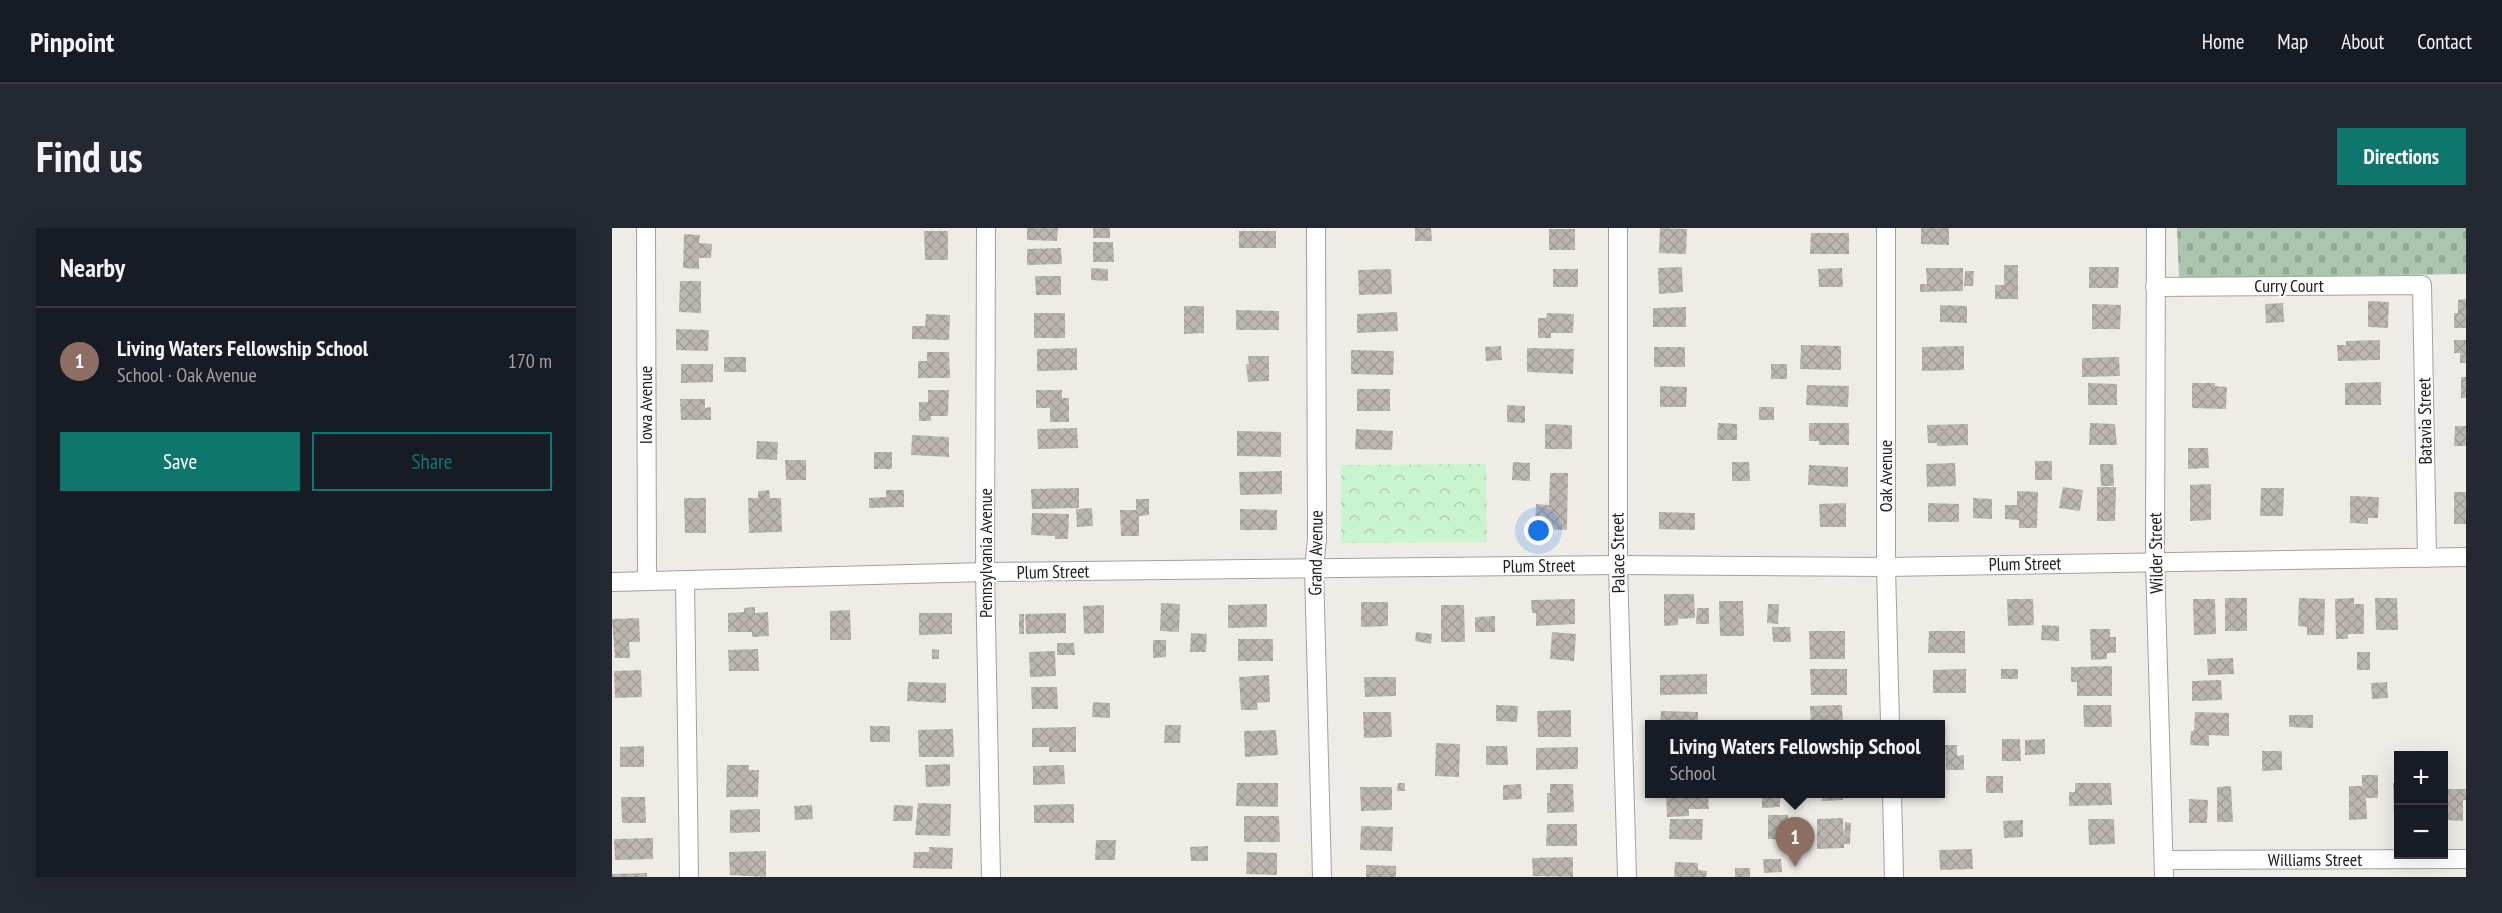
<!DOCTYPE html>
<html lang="en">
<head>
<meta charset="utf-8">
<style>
  :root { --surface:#171b24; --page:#242831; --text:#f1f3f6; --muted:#9ea1a6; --line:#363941; --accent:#0f766e }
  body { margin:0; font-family:"PT Sans Narrow",sans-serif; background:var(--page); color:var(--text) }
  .controls { position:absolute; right:18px; bottom:18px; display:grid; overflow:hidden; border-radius:0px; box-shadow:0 6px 24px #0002 }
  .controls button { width:54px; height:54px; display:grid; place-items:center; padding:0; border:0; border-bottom:2px solid var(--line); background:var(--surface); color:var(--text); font:30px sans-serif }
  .you { position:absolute; left:927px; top:303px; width:21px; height:21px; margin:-15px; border:4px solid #fff; border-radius:50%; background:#1a73e8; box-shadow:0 0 0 9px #1a73e833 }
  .badge { display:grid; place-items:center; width:39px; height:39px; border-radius:50%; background:var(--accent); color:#fff; font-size:20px; font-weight:700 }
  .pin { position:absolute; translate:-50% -50px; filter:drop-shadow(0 2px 3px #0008) }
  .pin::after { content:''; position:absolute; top:32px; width:21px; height:18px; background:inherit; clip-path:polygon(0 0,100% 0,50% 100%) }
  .popup { position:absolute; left:1033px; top:492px; width:300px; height:78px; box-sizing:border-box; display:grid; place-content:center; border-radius:0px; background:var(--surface); filter:drop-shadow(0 2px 4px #0005); font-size:20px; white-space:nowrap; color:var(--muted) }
  .popup b { font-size:22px; color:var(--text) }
  .popup::after { content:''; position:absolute; left:50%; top:100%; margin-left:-12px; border:12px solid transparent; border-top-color:var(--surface) }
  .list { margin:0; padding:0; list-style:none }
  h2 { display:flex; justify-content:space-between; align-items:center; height:78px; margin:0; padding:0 24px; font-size:26px }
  h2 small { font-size:20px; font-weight:400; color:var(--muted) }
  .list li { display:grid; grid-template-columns:39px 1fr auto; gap:18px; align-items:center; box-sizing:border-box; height:108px; padding:0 24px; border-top:2px solid var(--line) }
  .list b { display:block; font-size:22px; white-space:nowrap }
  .list p { margin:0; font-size:20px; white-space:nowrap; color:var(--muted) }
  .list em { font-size:20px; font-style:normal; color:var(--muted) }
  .actions { display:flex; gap:12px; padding:18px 24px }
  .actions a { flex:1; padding:14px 0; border:2px solid var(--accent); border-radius:0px; text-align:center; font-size:21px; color:var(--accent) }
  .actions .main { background:var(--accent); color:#fff }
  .map { position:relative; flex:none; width:1854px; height:649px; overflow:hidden; border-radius:0px }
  header { display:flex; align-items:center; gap:36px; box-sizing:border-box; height:84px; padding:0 30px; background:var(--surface); border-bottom:2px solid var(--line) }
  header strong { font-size:28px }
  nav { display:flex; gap:33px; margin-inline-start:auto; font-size:21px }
  .intro { display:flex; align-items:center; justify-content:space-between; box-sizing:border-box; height:144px; padding:0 36px }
  h1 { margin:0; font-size:42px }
  .button { padding:15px 27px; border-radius:0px; background:var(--accent); color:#fff; font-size:21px; font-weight:700 }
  main { display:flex; gap:36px; padding:0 36px }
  aside { flex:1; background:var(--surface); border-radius:0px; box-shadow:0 6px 24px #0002 }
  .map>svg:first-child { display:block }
</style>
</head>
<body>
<header>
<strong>Pinpoint</strong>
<nav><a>Home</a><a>Map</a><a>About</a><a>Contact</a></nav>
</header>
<div class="intro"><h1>Find us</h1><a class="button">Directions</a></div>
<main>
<aside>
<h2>Nearby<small></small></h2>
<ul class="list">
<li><span class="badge" style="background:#8d6e63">1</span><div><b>Living Waters Fellowship School</b><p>School · Oak Avenue</p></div><em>170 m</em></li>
</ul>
<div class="actions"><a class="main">Save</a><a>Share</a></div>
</aside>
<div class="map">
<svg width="1854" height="649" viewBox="0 0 1854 649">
  <defs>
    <pattern id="cemetery-stones" width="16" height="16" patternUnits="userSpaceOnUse" patternTransform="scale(1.5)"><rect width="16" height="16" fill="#abc5af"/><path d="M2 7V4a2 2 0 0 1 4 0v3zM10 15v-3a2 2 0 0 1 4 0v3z" fill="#93a996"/></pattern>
    <pattern id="park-crowns" width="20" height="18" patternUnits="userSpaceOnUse" patternTransform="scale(1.5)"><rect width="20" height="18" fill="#c9f4cd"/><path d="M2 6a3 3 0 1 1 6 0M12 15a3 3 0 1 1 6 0" fill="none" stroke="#acd1b0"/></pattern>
    <pattern id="building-cross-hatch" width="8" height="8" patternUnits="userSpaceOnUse" patternTransform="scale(1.5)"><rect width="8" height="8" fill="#bcb6b0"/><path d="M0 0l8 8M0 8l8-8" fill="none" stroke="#a19c97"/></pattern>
  </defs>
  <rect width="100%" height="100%" fill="#efece7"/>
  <polygon fill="url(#cemetery-stones)" points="1565,0 1854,0 1854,46 1567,50"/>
  <polygon fill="url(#park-crowns)" points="874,236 875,314 729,315 729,237"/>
  <g fill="url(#building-cross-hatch)">
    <polygon points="415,0 446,0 445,13 415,12"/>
    <rect x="481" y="0" width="17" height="10"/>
    <polygon points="803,0 819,0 820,13 803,13"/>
    <polygon points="1048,0 1075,1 1074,26 1047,25"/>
    <polygon points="1309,0 1337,0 1337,17 1309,16"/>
    <rect x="937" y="1" width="26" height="21"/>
    <polygon points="312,3 336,3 336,32 313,32"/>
    <rect x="627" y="3" width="37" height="17"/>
    <polygon points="1199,5 1237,5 1237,26 1198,26"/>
    <polygon points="72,6 88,7 87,15 100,16 99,30 87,30 87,41 71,40"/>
    <polygon points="481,14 501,14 502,34 481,34"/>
    <polygon points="449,20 450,36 415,37 415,21"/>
    <polygon points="1392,37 1406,37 1406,71 1383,71 1383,57 1392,57"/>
    <polygon points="1070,39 1071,64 1047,66 1046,40"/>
    <polygon points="1477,39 1507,39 1506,60 1477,60"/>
    <polygon points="479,40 496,41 496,53 479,52"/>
    <polygon points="1230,40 1231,59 1207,59 1206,41"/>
    <polygon points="1314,40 1351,40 1351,63 1308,64 1308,56 1315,56"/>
    <polygon points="779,41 780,66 747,67 746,42"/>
    <rect x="941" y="41" width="25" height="18"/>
    <polygon points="1353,43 1362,43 1361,58 1352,58"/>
    <polygon points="423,48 449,48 449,67 424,67"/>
    <polygon points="68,53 89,53 89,85 67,84"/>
    <polygon points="1854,71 1854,100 1842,100 1842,85 1846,85 1846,72"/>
    <polygon points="1756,73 1777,74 1776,100 1756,99"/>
    <polygon points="1671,75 1672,94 1654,95 1653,76"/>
    <polygon points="1480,76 1509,77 1508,101 1480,101"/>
    <polygon points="1328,77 1355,78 1355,95 1328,94"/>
    <polygon points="572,78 592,78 592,105 572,106"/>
    <polygon points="1074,79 1074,99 1041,99 1041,80"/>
    <polygon points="624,82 667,83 667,102 624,102"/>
    <polygon points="785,84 786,103 745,105 745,86"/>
    <rect x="422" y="85" width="31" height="25"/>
    <polygon points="935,85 962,86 961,105 939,105 939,110 926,110 926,90 934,90"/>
    <polygon points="314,86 338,87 337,112 300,111 300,98 313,98"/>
    <polygon points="64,101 97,102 96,123 64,122"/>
    <polygon points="1768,112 1768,132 1726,133 1725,117 1734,117 1734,113"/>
    <polygon points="1842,112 1854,112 1854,135 1848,135 1848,125 1842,125"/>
    <polygon points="1189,117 1229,118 1229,142 1188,141"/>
    <polygon points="889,118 890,132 874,133 873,119"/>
    <polygon points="1352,118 1352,142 1310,143 1310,119"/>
    <rect x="1042" y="119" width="31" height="20"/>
    <polygon points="465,120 465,142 425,143 425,121"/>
    <polygon points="915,120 962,121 961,146 915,144"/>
    <polygon points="739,122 782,123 781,147 739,146"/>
    <polygon points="315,124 337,124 338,150 306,150 306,133 315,133"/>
    <polygon points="636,128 657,128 657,153 636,154 634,136 637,136"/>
    <rect x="112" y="129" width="22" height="15"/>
    <polygon points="1507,129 1508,148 1470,149 1470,130"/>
    <polygon points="69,136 101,136 101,154 69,155"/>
    <rect x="1159" y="136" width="16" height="15"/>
    <rect x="1849" y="149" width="5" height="21"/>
    <polygon points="1769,154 1769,177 1733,177 1733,155"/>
    <polygon points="1476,155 1505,156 1505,177 1476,177"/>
    <polygon points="1580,155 1603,155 1603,158 1615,159 1614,181 1580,180"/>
    <polygon points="1195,157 1237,158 1236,179 1194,177"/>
    <polygon points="1048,158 1075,159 1074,179 1048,179"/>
    <rect x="745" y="161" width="33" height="22"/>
    <polygon points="316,162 337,162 336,188 319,188 319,193 307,193 307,174 316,174"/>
    <polygon points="424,162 450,162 450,170 457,170 457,194 438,194 438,180 424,180"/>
    <polygon points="68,171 93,171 93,180 99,179 99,192 69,192"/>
    <polygon points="895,177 913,178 913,195 895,194"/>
    <rect x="1147" y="179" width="15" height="13"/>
    <polygon points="1106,195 1125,196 1125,212 1105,212"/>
    <polygon points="1197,195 1237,195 1237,217 1207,217 1207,213 1197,213"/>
    <polygon points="1478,195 1503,196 1505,217 1477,217"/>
    <polygon points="933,196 960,197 960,221 933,221"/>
    <polygon points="1356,196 1356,217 1325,218 1325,215 1316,215 1315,197"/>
    <polygon points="1843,198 1854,198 1854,218 1842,218"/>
    <polygon points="465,200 466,220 426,221 425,201"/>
    <polygon points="744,201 781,203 780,222 743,221"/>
    <polygon points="625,203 669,204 669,229 625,228"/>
    <polygon points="300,207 337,209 337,229 299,227"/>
    <polygon points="145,213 166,214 165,232 144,231"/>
    <polygon points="1576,220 1596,220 1597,240 1576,241"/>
    <rect x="262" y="224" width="18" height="17"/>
    <polygon points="173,232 194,232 194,252 174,252"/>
    <rect x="1423" y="233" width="17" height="19"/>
    <polygon points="901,234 918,235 918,253 900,252"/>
    <polygon points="1120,234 1137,234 1138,253 1120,253"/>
    <polygon points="1343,235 1344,258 1315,259 1314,236"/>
    <polygon points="1488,236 1501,236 1502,258 1489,258"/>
    <polygon points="1197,237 1236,239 1236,259 1196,257"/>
    <polygon points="670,243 670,266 628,267 627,244"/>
    <polygon points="938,245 956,245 955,302 923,301 924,276 937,277"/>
    <polygon points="1599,256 1599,292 1578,293 1578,257"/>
    <polygon points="1451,259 1471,262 1468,283 1447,280"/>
    <polygon points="1485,259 1504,259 1503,293 1485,293"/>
    <polygon points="467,260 467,280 420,281 419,261"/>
    <polygon points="1649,260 1672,260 1671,288 1648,288"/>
    <polygon points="157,262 158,270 169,270 170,304 137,305 136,270 146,270 146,263"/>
    <polygon points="274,262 292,262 292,279 257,280 257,270 274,269"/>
    <polygon points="1405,263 1426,264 1425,300 1407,300 1407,292 1393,291 1393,277 1405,277"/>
    <rect x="1842" y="264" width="12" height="32"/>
    <polygon points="1738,268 1767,269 1766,290 1756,290 1756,296 1738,295"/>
    <polygon points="72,270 94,270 94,305 73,305"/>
    <polygon points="1361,270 1380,271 1380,291 1361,290"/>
    <polygon points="524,271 537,271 537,287 527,288 527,308 509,308 508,282 524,282"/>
    <polygon points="1234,275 1234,299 1208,299 1207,276"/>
    <polygon points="1316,275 1347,276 1347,294 1316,294"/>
    <polygon points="480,280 481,298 465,299 464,281"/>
    <polygon points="628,281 665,282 665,302 628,302"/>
    <polygon points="1047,284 1083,285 1083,302 1047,301"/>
    <polygon points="420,285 457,286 456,311 443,311 443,308 419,307"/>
    <polygon points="1052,366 1082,366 1083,390 1066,391 1066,397 1052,398"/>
    <rect x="1613" y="370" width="22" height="33"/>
    <polygon points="1687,370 1713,371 1712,407 1695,407 1695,399 1686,398"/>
    <polygon points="1742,370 1742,376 1752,376 1752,406 1736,406 1736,411 1724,411 1723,371"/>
    <polygon points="1763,370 1785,370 1786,402 1764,402"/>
    <polygon points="963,371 963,396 924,398 924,385 920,385 919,372"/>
    <polygon points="1395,371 1421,371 1422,397 1396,398"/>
    <polygon points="1581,371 1603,371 1604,406 1582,407"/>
    <polygon points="1107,373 1131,373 1132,408 1108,408"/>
    <polygon points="749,374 776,374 776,398 749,399"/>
    <polygon points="549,375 568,376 567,404 548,403"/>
    <polygon points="655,376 655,399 616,400 616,377"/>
    <polygon points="1156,376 1167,376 1166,396 1155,395"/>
    <polygon points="492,377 492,405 472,406 471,378"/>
    <polygon points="829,377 852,377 853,414 829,414"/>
    <polygon points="143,379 143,385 156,384 157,408 140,409 140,404 116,404 116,385 132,384 132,380"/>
    <polygon points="1085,380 1097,380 1097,396 1084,396"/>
    <polygon points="238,382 239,412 218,412 218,383"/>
    <polygon points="307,385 340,385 340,406 307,407"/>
    <polygon points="454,385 454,405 414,406 413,386"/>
    <rect x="407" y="386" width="5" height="20"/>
    <polygon points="883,388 883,404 863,404 863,389"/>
    <polygon points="27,390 28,414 17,414 18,430 3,430 0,391"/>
    <polygon points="1430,397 1447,398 1447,413 1429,412"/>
    <polygon points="1160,399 1178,399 1179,414 1161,414"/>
    <polygon points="1478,401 1498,401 1498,409 1504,409 1504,425 1495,425 1495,431 1479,432"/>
    <polygon points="1197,403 1233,403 1233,431 1198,431"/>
    <polygon points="1317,403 1353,403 1353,425 1316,425"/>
    <polygon points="804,404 820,406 819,416 803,413"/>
    <polygon points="940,404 964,406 962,433 938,431"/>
    <polygon points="579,405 595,406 594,424 578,424"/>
    <rect x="626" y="411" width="35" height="22"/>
    <polygon points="541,412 554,412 554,429 541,430"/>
    <polygon points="445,415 462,415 463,427 445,427"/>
    <polygon points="146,421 147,443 117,443 116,422"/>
    <polygon points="320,421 327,422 327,431 320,431"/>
    <polygon points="443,423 444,448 418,449 417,424"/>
    <rect x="1745" y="424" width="13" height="18"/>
    <polygon points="1621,430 1622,446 1596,447 1595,431"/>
    <polygon points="1500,438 1500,468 1465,468 1465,454 1459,454 1459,439"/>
    <polygon points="1198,441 1235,441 1235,467 1199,467"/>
    <polygon points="1354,441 1354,465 1321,465 1321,442"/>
    <rect x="1389" y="441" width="17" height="10"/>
    <polygon points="29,442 30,469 3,470 2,443"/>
    <polygon points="1095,446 1095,466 1048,467 1048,447"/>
    <polygon points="657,447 658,474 645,475 646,482 629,482 627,449"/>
    <polygon points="752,449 784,449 784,468 753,469"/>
    <polygon points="1609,452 1610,472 1580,473 1580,453"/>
    <polygon points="296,454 334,455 334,475 295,473"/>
    <polygon points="1775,454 1776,470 1760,471 1759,455"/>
    <polygon points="419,459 445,459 446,481 420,481"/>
    <polygon points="481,474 498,475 498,490 480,489"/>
    <polygon points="884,477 906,478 905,494 884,493"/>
    <polygon points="1230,477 1231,496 1199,496 1198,478"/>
    <polygon points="1471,477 1499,477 1500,499 1472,499"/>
    <polygon points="959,482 959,509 926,509 925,483"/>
    <polygon points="1049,483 1086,484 1086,496 1048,496"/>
    <polygon points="751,484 779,484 780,509 752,510"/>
    <polygon points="1583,484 1617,485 1617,508 1597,507 1597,518 1578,517 1579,503 1582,503"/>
    <polygon points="1677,487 1701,487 1701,500 1677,499"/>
    <polygon points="553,497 569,497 568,515 552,515"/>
    <rect x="258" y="498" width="20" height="16"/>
    <polygon points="464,499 464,524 437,524 437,519 420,519 420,500"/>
    <polygon points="341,501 342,529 307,529 306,502"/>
    <polygon points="664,502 666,527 633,529 632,503"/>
    <polygon points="1390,511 1408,511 1409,533 1390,533"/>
    <polygon points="1433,511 1433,526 1413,527 1413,512"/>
    <polygon points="824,515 848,516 847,549 823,548"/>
    <polygon points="1333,517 1345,517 1345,528 1352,527 1352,542 1334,542"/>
    <polygon points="32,518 32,539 8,539 8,519"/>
    <polygon points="874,518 895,518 896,537 874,537"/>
    <polygon points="966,519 966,541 924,542 924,520"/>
    <polygon points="1650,523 1670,523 1670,542 1650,543"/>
    <polygon points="338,536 338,558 314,559 313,537"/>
    <polygon points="115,537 137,537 137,542 147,542 146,569 114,569"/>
    <polygon points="452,537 453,556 421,557 421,538"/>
    <polygon points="1750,547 1766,547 1766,570 1754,570 1755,591 1737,592 1737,558 1750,558"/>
    <rect x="1374" y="548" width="17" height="17"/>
    <polygon points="625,555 666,555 666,579 624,578"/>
    <polygon points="786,555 793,555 793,563 785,563"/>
    <polygon points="1463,555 1499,555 1500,577 1457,578 1457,564 1463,564"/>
    <polygon points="1781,555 1786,555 1786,594 1782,595"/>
    <polygon points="909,556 910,571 891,572 891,557"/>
    <polygon points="938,556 961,556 962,584 935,585 935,565 938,565"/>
    <polygon points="1619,558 1621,594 1605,594 1605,559"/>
    <polygon points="748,559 780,559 780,582 749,583"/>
    <polygon points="1832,561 1854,561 1854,572 1851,572 1851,593 1832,592"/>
    <polygon points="1054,566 1096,566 1097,581 1077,581 1077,588 1055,589"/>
    <polygon points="1150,566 1168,566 1168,579 1150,580"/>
    <polygon points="1210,566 1231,566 1231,572 1210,573"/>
    <polygon points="9,569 33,569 34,595 10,595"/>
    <polygon points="1577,571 1596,572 1595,595 1577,595"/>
    <polygon points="306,575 339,576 338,608 303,607"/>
    <polygon points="462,576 462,595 422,595 422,577"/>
    <polygon points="200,577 201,591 183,592 182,578"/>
    <polygon points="282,577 301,578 300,593 281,593"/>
    <polygon points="148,581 148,604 118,605 118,582"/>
    <polygon points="1156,587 1176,587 1176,612 1156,611"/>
    <polygon points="632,588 667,588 668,614 632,614"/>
    <polygon points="1231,590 1232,612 1233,594 1239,595 1238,616 1232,616 1232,620 1205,621 1205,591"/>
    <polygon points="1058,591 1091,591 1090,612 1057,611"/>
    <polygon points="1476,591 1502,591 1503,616 1477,617"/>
    <polygon points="1411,592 1411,609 1392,610 1391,593"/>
    <polygon points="935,596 965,596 965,618 934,618"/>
    <polygon points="749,598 781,599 780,623 748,622"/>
    <polygon points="41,610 41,631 3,632 2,611"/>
    <polygon points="484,612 504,612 503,632 483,632"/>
    <polygon points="596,618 596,633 579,633 578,619"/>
    <polygon points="317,619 341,620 340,641 301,640 302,624 317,624"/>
    <polygon points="1360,621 1361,641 1328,642 1327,622"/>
    <polygon points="154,623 154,649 118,647 117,624"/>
    <polygon points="635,624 665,625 665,647 634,646"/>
    <polygon points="961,629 961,649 921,648 920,630"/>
    <polygon points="1151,631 1169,631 1170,644 1152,645"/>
    <polygon points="1063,634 1086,635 1086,642 1095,643 1094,649 1062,649"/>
    <polygon points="754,637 784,638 784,649 754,649"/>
    <rect x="1123" y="640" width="15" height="9"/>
    <polygon points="35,645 35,649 0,649 0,646"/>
  </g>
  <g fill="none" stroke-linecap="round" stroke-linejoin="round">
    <g stroke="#a1a1a1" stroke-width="20">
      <g id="minor">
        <polyline points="34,0 35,353"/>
        <polyline points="374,0 373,344 379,649"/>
        <polyline points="704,0 705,311 702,340 710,649"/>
        <polyline points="1006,0 1006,337 1015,649"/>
        <polyline points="1274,0 1274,339 1278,496"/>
        <polyline points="1544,0 1543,334 1552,649"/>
        <polyline points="1543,59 1810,57 1815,330"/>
        <polyline points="73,353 77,649"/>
        <polyline points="0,354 373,344 1006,337 1274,339 1854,329"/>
        <polyline points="1280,566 1282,649"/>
        <polyline points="1552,632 1854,631"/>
      </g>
    </g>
    <use href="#minor" stroke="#fff" stroke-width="18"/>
  </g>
  <g text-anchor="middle" stroke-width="4.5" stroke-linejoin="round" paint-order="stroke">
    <g font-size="18" fill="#202020" stroke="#fff">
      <text x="1677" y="64">Curry Court</text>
      <text transform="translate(34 177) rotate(-90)" y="6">Iowa Avenue</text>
      <text transform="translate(1813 193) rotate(-91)" y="6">Batavia Street</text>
      <text transform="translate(1274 248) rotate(-90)" y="6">Oak Avenue</text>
      <text transform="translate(374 325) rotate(-90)" y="6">Pennsylvania Avenue</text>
      <text transform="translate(704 325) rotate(-89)" y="6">Grand Avenue</text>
      <text transform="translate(1006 325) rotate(-91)" y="6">Palace Street</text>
      <text transform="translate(1544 325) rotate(-91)" y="6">Wilder Street</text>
      <text transform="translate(1413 336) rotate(-1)" y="6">Plum Street</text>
      <text transform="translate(927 338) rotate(-1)" y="6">Plum Street</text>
      <text transform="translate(441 344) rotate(-1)" y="6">Plum Street</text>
      <text x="1703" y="638">Williams Street</text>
    </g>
  </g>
</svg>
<div class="controls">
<button>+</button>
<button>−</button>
</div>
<div class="you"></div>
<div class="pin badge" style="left:1183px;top:639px;background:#8d6e63">1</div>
<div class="popup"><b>Living Waters Fellowship School</b>School</div>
</div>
</main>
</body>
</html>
